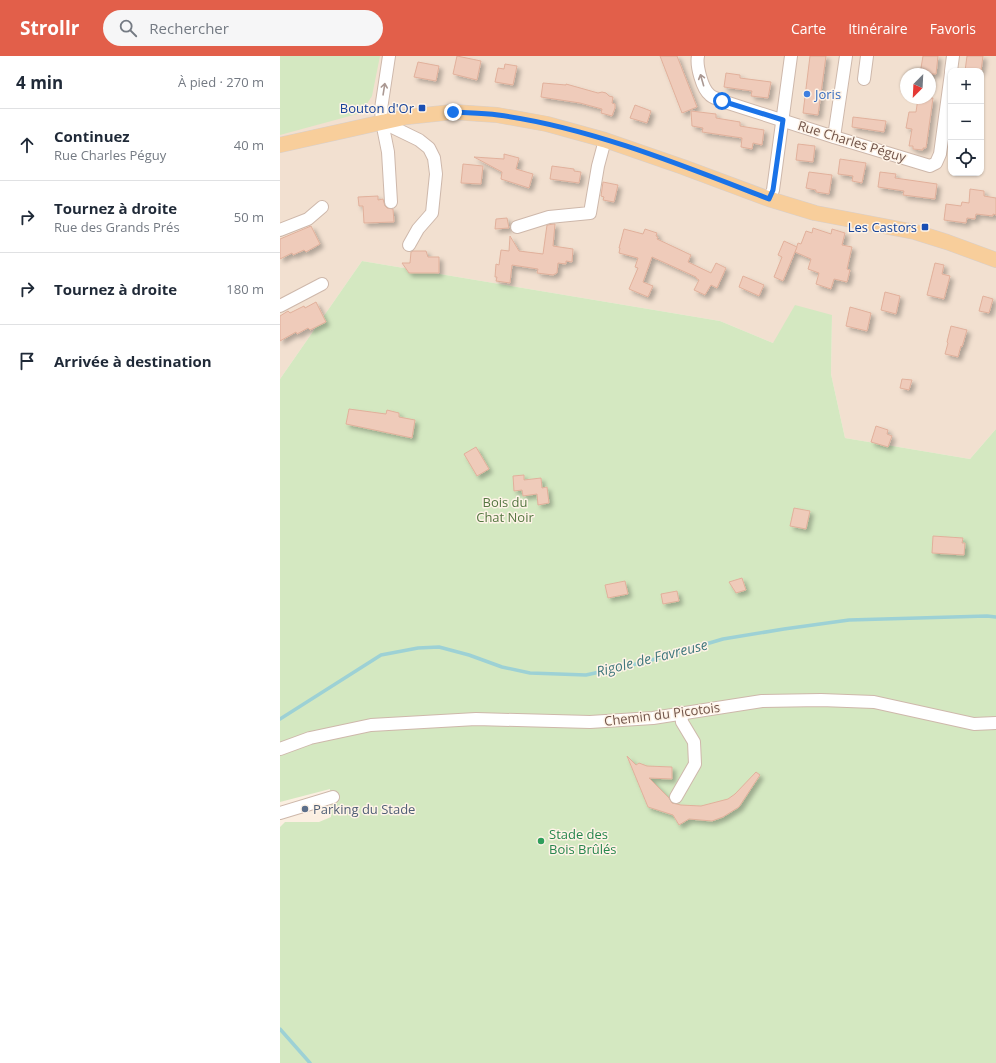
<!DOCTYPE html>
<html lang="fr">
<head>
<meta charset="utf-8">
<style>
  :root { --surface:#fff; --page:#f6f6f7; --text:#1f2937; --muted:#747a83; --line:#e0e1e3; --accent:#e25f4a }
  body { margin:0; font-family:"Open Sans",sans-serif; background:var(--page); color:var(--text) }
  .controls { position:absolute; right:12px; top:12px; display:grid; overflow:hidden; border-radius:8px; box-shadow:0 1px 3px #0004 }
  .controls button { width:36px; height:36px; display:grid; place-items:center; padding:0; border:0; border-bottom:1px solid var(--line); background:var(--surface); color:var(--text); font:20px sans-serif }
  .compass { position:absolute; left:620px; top:12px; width:36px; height:36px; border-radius:50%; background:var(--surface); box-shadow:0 1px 3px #0004; rotate:204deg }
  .stop { position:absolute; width:12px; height:12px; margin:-9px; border:3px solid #1a73e8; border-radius:50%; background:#fff }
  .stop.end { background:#1a73e8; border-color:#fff; box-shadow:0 1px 4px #0008 }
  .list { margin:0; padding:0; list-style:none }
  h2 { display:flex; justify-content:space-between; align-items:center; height:52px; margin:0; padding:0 16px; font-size:17px }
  h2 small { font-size:13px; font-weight:400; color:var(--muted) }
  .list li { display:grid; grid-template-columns:26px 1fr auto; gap:12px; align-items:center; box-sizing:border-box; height:72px; padding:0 16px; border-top:1px solid var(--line) }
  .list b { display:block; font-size:15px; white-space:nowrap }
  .list p { margin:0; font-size:13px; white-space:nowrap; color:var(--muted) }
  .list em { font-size:13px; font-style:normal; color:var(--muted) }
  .icon { flex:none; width:22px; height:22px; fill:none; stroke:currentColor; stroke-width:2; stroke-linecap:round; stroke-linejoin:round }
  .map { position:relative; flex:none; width:716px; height:1007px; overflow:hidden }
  header { display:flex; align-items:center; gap:24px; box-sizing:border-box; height:56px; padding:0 20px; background:var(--accent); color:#fff }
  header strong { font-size:19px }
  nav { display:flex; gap:22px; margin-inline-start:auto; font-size:14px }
  .search { width:280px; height:36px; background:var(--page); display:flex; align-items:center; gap:10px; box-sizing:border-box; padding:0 14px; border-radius:22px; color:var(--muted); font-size:15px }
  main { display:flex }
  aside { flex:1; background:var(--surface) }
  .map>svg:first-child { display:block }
</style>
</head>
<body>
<header>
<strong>Strollr</strong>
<div class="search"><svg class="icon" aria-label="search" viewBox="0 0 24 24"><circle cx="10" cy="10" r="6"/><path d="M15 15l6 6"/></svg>Rechercher</div>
<nav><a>Carte</a><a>Itinéraire</a><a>Favoris</a></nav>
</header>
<main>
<aside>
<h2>4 min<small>À pied · 270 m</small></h2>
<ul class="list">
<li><svg class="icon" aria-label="ahead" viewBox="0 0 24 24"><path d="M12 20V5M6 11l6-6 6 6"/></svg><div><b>Continuez</b><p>Rue Charles Péguy</p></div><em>40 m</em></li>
<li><svg class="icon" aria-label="right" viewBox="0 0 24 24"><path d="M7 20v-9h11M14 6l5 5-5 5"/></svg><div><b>Tournez à droite</b><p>Rue des Grands Prés</p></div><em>50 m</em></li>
<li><svg class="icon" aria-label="right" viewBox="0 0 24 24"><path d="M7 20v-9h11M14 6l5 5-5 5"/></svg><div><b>Tournez à droite</b></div><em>180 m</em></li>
<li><svg class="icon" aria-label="arrive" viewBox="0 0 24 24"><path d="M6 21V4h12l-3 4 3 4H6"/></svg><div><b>Arrivée à destination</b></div></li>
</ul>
</aside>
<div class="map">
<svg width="716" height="1007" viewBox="0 0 716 1007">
  <defs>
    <filter id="shadow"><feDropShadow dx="3.5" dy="3.5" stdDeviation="2" flood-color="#0004"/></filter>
  </defs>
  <rect width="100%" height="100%" fill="#fbefe1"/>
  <path fill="#f2e0d0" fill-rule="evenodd" d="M0,0H716V373L690,403L565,382L551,318L552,259L493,287L440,265L82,205L0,323ZM671,15H701V117H671ZM626,18H650V42H626Z"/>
  <g fill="#d4e8c1">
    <polygon points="0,0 100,0 92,40 81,57 0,79"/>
    <polygon points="82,205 440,265 493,287 515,249 552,259 551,318 565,382 690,403 716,373 716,1007 0,1007 0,771 5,766 39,766 51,761 50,733 0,746 0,323"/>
  </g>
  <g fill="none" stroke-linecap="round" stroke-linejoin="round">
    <g stroke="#9dd1d5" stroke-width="3.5">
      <polyline points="0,663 101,599 138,592 159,591 189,599 222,611 250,617 306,619 365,606 443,583 504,573 569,564 707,560 716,561"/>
      <polyline points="0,973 30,1007"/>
    </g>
  </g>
  <g fill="#efcbba" stroke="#e1b09b" filter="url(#shadow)">
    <polygon points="177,0 201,5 197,24 173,18"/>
    <polygon points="380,0 397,0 417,51 402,57"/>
    <polygon points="530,0 546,0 538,59 523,57"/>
    <polygon points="643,0 658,0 656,18 640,18"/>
    <polygon points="687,0 703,0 701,15 685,15"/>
    <polygon points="138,6 159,10 156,25 134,21"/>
    <polygon points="225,8 237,10 233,29 215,26 218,12 224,13"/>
    <polygon points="446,17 460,19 460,22 491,26 488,42 471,40 472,35 444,31"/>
    <polygon points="263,27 286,29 286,28 318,37 322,36 326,37 329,40 333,41 332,47 335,48 335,52 332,60 321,57 322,53 300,47 261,41"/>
    <polygon points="638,42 653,42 646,92 643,92 643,94 633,93 633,90 629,90 632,73 626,72 629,56 636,56"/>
    <polygon points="355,49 371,55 367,67 350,62"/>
    <polygon points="411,55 436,58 436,62 460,66 460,70 484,74 482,89 473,87 472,93 461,91 462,82 422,76 423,72 412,70"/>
    <polygon points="573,61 606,65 604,76 572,71"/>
    <polygon points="518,88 535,90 533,106 516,104"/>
    <polygon points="224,98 239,102 236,113 253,118 249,132 221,123 222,116 194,101 224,103"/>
    <polygon points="560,103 586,107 582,127 572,125 573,120 558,118"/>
    <polygon points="183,108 203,110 201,128 181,127"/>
    <polygon points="272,110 294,113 294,115 301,116 299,127 270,123"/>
    <polygon points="529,116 552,119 549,138 536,136 536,134 526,132"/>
    <polygon points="600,116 616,118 615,122 657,128 655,143 623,139 624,135 598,131"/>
    <polygon points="323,126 338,129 334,146 323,144 324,141 321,140"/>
    <polygon points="690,133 704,135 704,140 716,142 716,159 713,158 713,160 696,158 695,163 687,162 686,167 664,164 666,148 681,150 682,146 689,147"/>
    <polygon points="98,140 98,144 103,143 105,150 107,152 113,153 114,166 84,167 83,150 79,150 78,141"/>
    <polygon points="227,162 229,172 215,173 216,163"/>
    <polygon points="274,168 275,168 273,190 293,193 292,206 286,205 286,208 278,207 277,217 273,219 257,217 258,213 232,209 230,227 216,225 217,221 215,221 216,208 219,209 221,194 229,195 230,180 239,195 263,198 267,169"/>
    <polygon points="31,170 40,188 26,196 24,194 13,199 12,197 0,203 0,183"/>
    <polygon points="533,172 551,178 552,173 565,177 562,189 572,191 567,213 570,214 567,226 554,223 551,233 536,228 539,217 528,213 531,203 515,196 518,187 521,188 526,175 532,177"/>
    <polygon points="344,173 363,178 365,173 377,177 376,180 378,181 377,183 411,199 408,206 431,217 436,207 446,212 437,232 431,229 425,239 414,234 419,224 416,222 416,221 372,201 363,226 373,230 368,241 349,233 358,212 355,211 358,202 339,197 340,192 339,192"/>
    <polygon points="504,185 517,191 503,225 494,221 502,201 498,199"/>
    <polygon points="133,195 146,195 148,201 159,201 159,217 129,217 122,207 130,207 131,196"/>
    <polygon points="655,207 664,209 662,218 670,220 664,243 647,239"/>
    <polygon points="463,220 484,229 479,240 459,231"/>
    <polygon points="605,236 620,240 616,258 601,254"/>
    <polygon points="703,240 713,243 709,257 699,255"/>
    <polygon points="36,246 46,266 30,274 28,272 17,278 16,276 0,285 0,260 8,255 10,257 24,250 25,252"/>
    <polygon points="570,251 591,257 587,275 566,270"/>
    <polygon points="671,270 687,274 682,291 681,290 678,301 665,298 668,287 667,286"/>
    <polygon points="622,323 632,324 629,334 620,332"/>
    <polygon points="69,353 106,358 107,354 119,357 119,361 135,364 132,382 66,368"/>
    <polygon points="596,370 608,374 607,378 612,380 608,391 591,386"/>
    <polygon points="196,391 209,413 197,420 184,398"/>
    <polygon points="244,419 244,424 261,422 262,432 267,431 269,447 258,449 257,438 243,440 242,434 234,435 233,420"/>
    <polygon points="514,452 530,455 526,473 510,470"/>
    <polygon points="653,480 683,482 682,487 685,487 684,499 652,497"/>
    <polygon points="462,522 466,534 456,537 449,526"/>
    <polygon points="345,525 348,538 328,542 325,529"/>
    <polygon points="397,535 399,545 383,548 381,538"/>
    <polygon points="347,700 356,709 359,707 367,710 392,711 392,723 369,722 389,742 392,747 401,749 421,750 448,743 455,738 476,716 480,719 459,751 443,761 432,765 409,763 399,769 393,759 368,751"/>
  </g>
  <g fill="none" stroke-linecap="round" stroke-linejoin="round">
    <g stroke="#ceb8ab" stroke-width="14">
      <g id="minor">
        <polyline points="109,0 101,53 102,66 108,96 111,146"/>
        <path d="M418,0C416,9 422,33 430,39C433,42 439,43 442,45L554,81L650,110L656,107L660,98L671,17"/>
        <polyline points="671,15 673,0"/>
        <polyline points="584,23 587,0"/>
        <polyline points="102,66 139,84 149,92 154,102 156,118 152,157 138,173 129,189"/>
        <polyline points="554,81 566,0"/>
        <polyline points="489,143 493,134 511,0"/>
        <polyline points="237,171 269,161 310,157 318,110 325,84"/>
        <polyline points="0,174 28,163 42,151"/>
        <polyline points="0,250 42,228"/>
        <polyline points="0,693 30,682 91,669 196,663 310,666 373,662 482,645 541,644 594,646 694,668 716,667"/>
        <polyline points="396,741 415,708 414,686 402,666 401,657"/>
        <polyline points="0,757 53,741"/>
      </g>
    </g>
    <g stroke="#d7cfcc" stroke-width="16">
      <polyline id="major" points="0,89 126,61 173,56 217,59 267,68 325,84 403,111 489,143 535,157 635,176 667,186 716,204"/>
    </g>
    <use href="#minor" stroke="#fff" stroke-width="12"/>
    <use href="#major" stroke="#f8ce9b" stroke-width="15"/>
  </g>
  <defs><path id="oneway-shaft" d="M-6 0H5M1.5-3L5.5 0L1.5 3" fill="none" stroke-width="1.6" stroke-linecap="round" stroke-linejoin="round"/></defs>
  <g stroke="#aa9892">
    <use href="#oneway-shaft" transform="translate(422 24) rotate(-106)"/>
    <use href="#oneway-shaft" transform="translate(104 33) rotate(-81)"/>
  </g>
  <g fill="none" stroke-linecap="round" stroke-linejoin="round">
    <path stroke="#1a73e8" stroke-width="5" d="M173,56C188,57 203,57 218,59C309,71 404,110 489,143L493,134L503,64L442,45"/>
  </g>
  <circle fill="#3f7fe0" stroke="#fef3e7" stroke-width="1.5" cx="527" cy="38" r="4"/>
  <g fill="#1a4fb4" stroke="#fef3e7" stroke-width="1.5">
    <rect x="138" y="48" width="8" height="8" rx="2"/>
    <rect x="641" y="167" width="8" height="8" rx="2"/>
  </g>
  <circle fill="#5c6f8a" stroke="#fef3e7" stroke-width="1.5" cx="25" cy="753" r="4"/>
  <circle fill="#2e9e5b" stroke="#fef3e7" stroke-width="1.5" cx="261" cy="785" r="4"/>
  <g text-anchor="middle" stroke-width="3" stroke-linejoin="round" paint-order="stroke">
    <g font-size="13" fill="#366cbe" stroke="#fef3e7" text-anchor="start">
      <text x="535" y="43">Joris</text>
    </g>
    <g font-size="13" fill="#164399" stroke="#fef3e7" text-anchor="end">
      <text x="134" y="57">Bouton d'Or</text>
      <text x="637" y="176">Les Castors</text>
    </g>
    <g font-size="13" fill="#715449" stroke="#fef3e7">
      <text transform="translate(572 85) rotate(17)" y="5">Rue Charles Péguy</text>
      <text transform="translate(382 658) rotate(-7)" y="5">Chemin du Picotois</text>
    </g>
    <g font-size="13" fill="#557742" stroke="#fef3e7">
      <text x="225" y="451">Bois du<tspan x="225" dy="15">Chat Noir</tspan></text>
    </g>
    <g font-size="13" fill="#4e5e75" stroke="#fef3e7" text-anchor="start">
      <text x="33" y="758">Parking du Stade</text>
    </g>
    <g font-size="13" fill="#27864d" stroke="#fef3e7" text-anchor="start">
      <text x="269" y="783">Stade des<tspan x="269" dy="15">Bois Brûlés</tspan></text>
    </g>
    <g font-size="14" font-style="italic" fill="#41787d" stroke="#fef3e7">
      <text transform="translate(372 602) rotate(-14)" y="5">Rigole de Favreuse</text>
    </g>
  </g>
</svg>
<div class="controls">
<button>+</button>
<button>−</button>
<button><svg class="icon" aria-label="locate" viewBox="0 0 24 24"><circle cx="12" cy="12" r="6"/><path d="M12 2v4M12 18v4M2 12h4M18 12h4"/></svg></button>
</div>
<svg class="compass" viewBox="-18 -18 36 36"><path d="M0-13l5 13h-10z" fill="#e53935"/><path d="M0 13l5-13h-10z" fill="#747a83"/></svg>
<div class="stop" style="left:442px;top:45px"></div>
<div class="stop end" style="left:173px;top:56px"></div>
</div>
</main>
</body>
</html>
